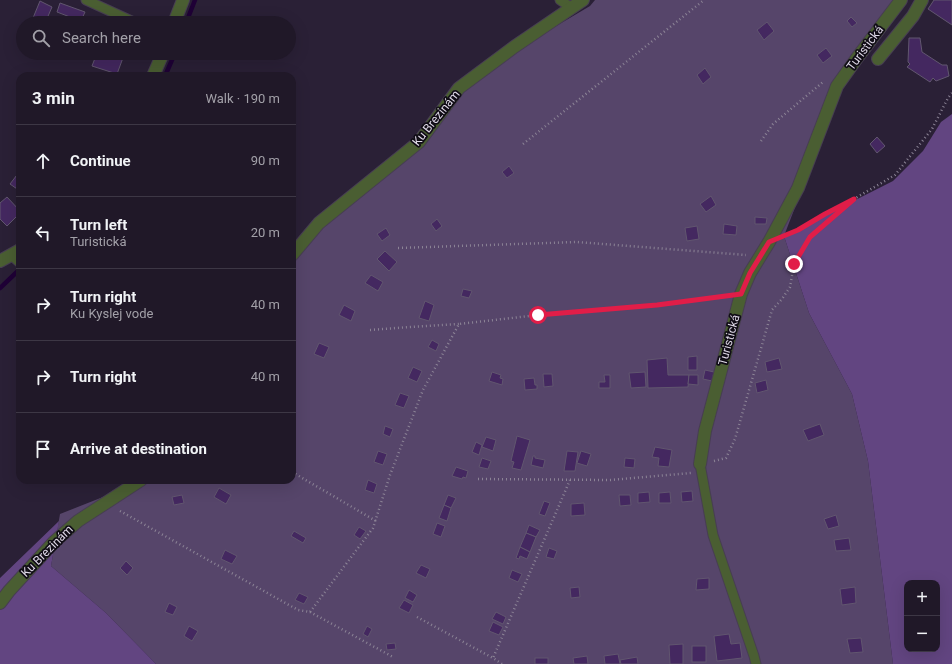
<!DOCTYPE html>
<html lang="en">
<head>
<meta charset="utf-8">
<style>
  :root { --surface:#201828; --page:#282130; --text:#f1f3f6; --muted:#a2a0a8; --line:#3d3745 }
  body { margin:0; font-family:Roboto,sans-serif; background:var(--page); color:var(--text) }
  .controls { position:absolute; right:12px; bottom:12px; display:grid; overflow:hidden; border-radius:8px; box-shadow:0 4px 16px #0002 }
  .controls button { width:36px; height:36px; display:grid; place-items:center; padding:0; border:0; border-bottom:1px solid var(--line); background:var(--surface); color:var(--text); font:20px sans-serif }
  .stop { position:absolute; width:12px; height:12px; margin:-9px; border:3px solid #e11d48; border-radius:50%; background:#fff }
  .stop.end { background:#e11d48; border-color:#fff; box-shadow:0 1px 4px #0008 }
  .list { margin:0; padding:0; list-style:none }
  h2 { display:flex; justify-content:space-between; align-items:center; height:52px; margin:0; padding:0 16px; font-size:17px }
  h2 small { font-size:13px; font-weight:400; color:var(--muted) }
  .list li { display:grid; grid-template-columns:26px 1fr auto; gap:12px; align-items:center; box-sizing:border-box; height:72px; padding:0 16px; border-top:1px solid var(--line) }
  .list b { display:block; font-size:15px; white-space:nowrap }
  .list p { margin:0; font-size:13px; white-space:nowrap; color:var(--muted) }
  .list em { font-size:13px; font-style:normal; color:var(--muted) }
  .icon { flex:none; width:22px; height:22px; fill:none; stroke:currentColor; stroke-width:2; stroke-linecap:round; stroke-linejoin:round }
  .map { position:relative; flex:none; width:952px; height:664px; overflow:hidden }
  .search { position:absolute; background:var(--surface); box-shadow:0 4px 16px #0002; left:16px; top:16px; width:280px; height:44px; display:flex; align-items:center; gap:10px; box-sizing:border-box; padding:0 14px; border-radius:22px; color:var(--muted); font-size:15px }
  .panel { position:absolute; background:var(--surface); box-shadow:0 4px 16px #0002; left:16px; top:72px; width:280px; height:412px; border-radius:12px }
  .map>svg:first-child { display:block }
</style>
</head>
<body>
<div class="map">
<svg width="952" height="664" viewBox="0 0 952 664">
  <rect width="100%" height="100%" fill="#2a2036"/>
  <polygon fill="#56456a" points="595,0 901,0 840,90 784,236 809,313 852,394 868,461 893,664 156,664 106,613 51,566 60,514 146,480 292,480 292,266 321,222 413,144 477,73 590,6"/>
  <g fill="#624581" fill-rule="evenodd">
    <path d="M952,114V664H893L868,461L852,394L809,313L784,236L893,181L923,151L941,122ZM907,583H937V649H907Z"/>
    <polygon points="59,521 51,566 106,613 156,664 0,664 0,578"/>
  </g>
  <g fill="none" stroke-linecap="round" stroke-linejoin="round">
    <g stroke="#1f0036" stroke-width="4.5">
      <polyline points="186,23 195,0"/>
      <polyline points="165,76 175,53"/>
      <polyline points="0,288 20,269"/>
    </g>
  </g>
  <g fill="#442860" stroke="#61566f">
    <polygon points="934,0 952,0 952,25 928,9"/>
    <polygon points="40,1 52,7 45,23 33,18"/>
    <polygon points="60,3 85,12 80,23 67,23 70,17 57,12"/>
    <polygon points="851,17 857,23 852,27 847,21"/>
    <polygon points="767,22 774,31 764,40 757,30"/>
    <polygon points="909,38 920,38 922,52 942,65 947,65 949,76 936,81 933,78 930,82 907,67 910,64 908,62"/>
    <polygon points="826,48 832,56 823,63 817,55"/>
    <polygon points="97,53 118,53 124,55 117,74 92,66"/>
    <polygon points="705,68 711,77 703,84 697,75"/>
    <polygon points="877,137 885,146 877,153 870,144"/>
    <polygon points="509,166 514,173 507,178 502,172"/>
    <polygon points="20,171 20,191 10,184"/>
    <polygon points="711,196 716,205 706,212 700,204"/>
    <polygon points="7,197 20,211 20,213 7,226 0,219 0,203"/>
    <polygon points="755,217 767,218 766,224 755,224"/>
    <polygon points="437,219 442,226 436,231 431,224"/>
    <polygon points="724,224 737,226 736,235 723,234"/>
    <polygon points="697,226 699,239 687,241 685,228"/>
    <polygon points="386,228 390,235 382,241 377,234"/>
    <polygon points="385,251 397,262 389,271 377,259"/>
    <polygon points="371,275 383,282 378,291 365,283"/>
    <polygon points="463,289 472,291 469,298 461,296"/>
    <polygon points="425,301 434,305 429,321 419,318"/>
    <polygon points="344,305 355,311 351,321 339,315"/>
    <polygon points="432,340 439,344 436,351 428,347"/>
    <polygon points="319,343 329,347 324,358 314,354"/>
    <polygon points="697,356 697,370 688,370 688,357"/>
    <polygon points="667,358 668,375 689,375 688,387 648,388 647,360"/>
    <polygon points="779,358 782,369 767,372 765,362"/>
    <polygon points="413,367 422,371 417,382 408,378"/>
    <polygon points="705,370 714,372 712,381 703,379"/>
    <polygon points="492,372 501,375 500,378 503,379 502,385 489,381"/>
    <polygon points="645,372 646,387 631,388 629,373"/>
    <polygon points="543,374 552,374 553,386 544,387"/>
    <polygon points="604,375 610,375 610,388 599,388 599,382 605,382"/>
    <polygon points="689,375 698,375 698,385 688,384"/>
    <polygon points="534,378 535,385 537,385 537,389 525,390 524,379"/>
    <polygon points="766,380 768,390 757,393 755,383"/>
    <polygon points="400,393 409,396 404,408 395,405"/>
    <polygon points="820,424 824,435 808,441 803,430"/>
    <polygon points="385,426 393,429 390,437 383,434"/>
    <polygon points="517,436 530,440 521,470 512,468 514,462 511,461"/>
    <polygon points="486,437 496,440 493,451 482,447"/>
    <polygon points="476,442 482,445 479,455 472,452"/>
    <polygon points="655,447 672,450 669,467 658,466 659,458 652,457"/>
    <polygon points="378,451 387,454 383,465 374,462"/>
    <polygon points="567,451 578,452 575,471 564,471"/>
    <polygon points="581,451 591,454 587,466 577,463"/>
    <polygon points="533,456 535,456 535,458 545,460 543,468 531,465"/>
    <polygon points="482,458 491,461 488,469 479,467"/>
    <polygon points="625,458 635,459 634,468 624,467"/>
    <polygon points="456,467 468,471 466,478 463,477 462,479 452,476"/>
    <polygon points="368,480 377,484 374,493 365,490"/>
    <polygon points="219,488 231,495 226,504 214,497"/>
    <polygon points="692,491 693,501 682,502 681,492"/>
    <polygon points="649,492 650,502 638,503 638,493"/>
    <polygon points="670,492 671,503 659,503 659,493"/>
    <polygon points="182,495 184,503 174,505 172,497"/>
    <polygon points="448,495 456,498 451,508 444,505"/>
    <polygon points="619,495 630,495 631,505 620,506"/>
    <polygon points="544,501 550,503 545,516 539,514"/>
    <polygon points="584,503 585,515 571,516 571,504"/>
    <polygon points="444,505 451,508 447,521 439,518"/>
    <polygon points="836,515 839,526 828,529 824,519"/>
    <polygon points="437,523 445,526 441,537 433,534"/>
    <polygon points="529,525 540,530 536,537 526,533"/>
    <polygon points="359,527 366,531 360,539 354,535"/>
    <polygon points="294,531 306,538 303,543 291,536"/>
    <polygon points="526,533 536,537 530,552 520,547"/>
    <polygon points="849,538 851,550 836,551 834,540"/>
    <polygon points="520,547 530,552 527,559 520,556 519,559 516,558"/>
    <polygon points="549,548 557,551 554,559 546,557"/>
    <polygon points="225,550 237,556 232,564 221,559"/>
    <polygon points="126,561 133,568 127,575 120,568"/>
    <polygon points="421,565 430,569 426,578 416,573"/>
    <polygon points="512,570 522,574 518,582 509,578"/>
    <polygon points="709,578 709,589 696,590 697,579"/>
    <polygon points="579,587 580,597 571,598 570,588"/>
    <polygon points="855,587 856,603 842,605 840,589"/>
    <polygon points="409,590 417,595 413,602 405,598"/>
    <polygon points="299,593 308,597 304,604 295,600"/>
    <polygon points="404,600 413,605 409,613 399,608"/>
    <polygon points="169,603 177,607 173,615 165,612"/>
    <polygon points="496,612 506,617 503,624 492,619"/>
    <polygon points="493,622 503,627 499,635 489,631"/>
    <polygon points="189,626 198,631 192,641 184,636"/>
    <polygon points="367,626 372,629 368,637 363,634"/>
    <polygon points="729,634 731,644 740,643 742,658 717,661 714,636"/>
    <polygon points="861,638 863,652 850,653 847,639"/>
    <polygon points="395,643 396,649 387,650 386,644"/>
    <polygon points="683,644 683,664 670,664 669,645"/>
    <rect x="692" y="646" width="14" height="16"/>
    <polygon points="618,654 620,664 605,664 604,656"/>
    <polygon points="587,656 588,664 574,664 573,658"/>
    <polygon points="637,657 638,664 621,664 620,660"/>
    <rect x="535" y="658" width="13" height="6"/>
  </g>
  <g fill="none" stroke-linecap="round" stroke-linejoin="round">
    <g stroke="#473e52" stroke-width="11">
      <g id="lane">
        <polyline points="86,0 136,23"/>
        <polyline points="560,0 572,8"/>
        <polyline points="11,255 20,263"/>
        <polyline points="700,464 713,535 754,656 756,664"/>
      </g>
    </g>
    <g stroke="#473e52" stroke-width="14">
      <g id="street">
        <polyline points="174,23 183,0"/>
        <polyline points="878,59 913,16 922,0"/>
        <polyline points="153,76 163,53"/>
        <polyline points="292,255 319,223 419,142 459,88 514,47 583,0"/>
        <polyline points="0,261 20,250"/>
        <polyline points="700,464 705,431 741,294 750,273 769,242 798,188 837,86 857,58 901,0"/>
        <polyline points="0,603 9,591 54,542 78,521 141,480"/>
      </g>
    </g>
    <g stroke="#8c8496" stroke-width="2.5" stroke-dasharray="1 3" stroke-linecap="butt">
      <polyline points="761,141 773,124 823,82"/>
      <polyline points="523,144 704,0"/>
      <polyline points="790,234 798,230 825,214 854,199 895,175 932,129 948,98 952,93"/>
      <polyline points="398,248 577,242 746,255"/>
      <polyline points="370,330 396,328 459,324"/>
      <polyline points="714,461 726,458 735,439 772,310 782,299 790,287 794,264 810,237 854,199"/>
      <polyline points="292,472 376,521"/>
      <polyline points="478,479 610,480 691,473"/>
      <polyline points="120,511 298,610 310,612 373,528 390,475 423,390 459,324 538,315 657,305 727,296"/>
      <polyline points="310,612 393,657"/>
      <polyline points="417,617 493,658"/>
      <polyline points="502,664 493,658 570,480"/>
    </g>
    <use href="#lane" stroke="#4a5e32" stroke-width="9"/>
    <use href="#street" stroke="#4a5e32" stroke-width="12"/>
  </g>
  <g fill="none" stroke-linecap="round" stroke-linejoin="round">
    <polyline stroke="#e11d48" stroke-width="5" points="538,315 657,305 741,294 750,273 769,242 798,230 825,214 854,199 810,237 794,264"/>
  </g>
  <g text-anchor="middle" stroke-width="3.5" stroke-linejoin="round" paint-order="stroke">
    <g font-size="12" fill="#dfd9e7" stroke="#100c16">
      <text transform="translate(865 48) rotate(-53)" y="4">Turistická</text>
      <text transform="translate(436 118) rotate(-51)" y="4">Ku Brezinám</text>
      <text transform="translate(729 340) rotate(-75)" y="4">Turistická</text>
      <text transform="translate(47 551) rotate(-45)" y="4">Ku Brezinám</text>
    </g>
  </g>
</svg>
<div class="controls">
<button>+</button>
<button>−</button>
</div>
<div class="stop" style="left:538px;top:315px"></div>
<div class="stop end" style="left:794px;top:264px"></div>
<div class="search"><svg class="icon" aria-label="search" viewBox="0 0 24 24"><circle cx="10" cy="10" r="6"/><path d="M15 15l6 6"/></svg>Search here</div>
<section class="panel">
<h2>3 min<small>Walk · 190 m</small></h2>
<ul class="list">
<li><svg class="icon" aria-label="ahead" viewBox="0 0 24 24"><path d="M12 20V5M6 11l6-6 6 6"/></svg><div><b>Continue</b></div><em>90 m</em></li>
<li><svg class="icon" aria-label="left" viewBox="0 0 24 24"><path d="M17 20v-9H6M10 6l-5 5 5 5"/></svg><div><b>Turn left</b><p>Turistická</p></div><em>20 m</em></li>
<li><svg class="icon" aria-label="right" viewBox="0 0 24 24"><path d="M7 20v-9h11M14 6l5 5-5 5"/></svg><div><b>Turn right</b><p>Ku Kyslej vode</p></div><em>40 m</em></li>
<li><svg class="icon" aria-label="right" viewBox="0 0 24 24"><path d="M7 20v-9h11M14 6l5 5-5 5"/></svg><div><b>Turn right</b></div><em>40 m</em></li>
<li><svg class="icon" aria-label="arrive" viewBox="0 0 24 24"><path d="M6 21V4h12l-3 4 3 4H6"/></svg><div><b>Arrive at destination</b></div></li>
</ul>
</section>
</div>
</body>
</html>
